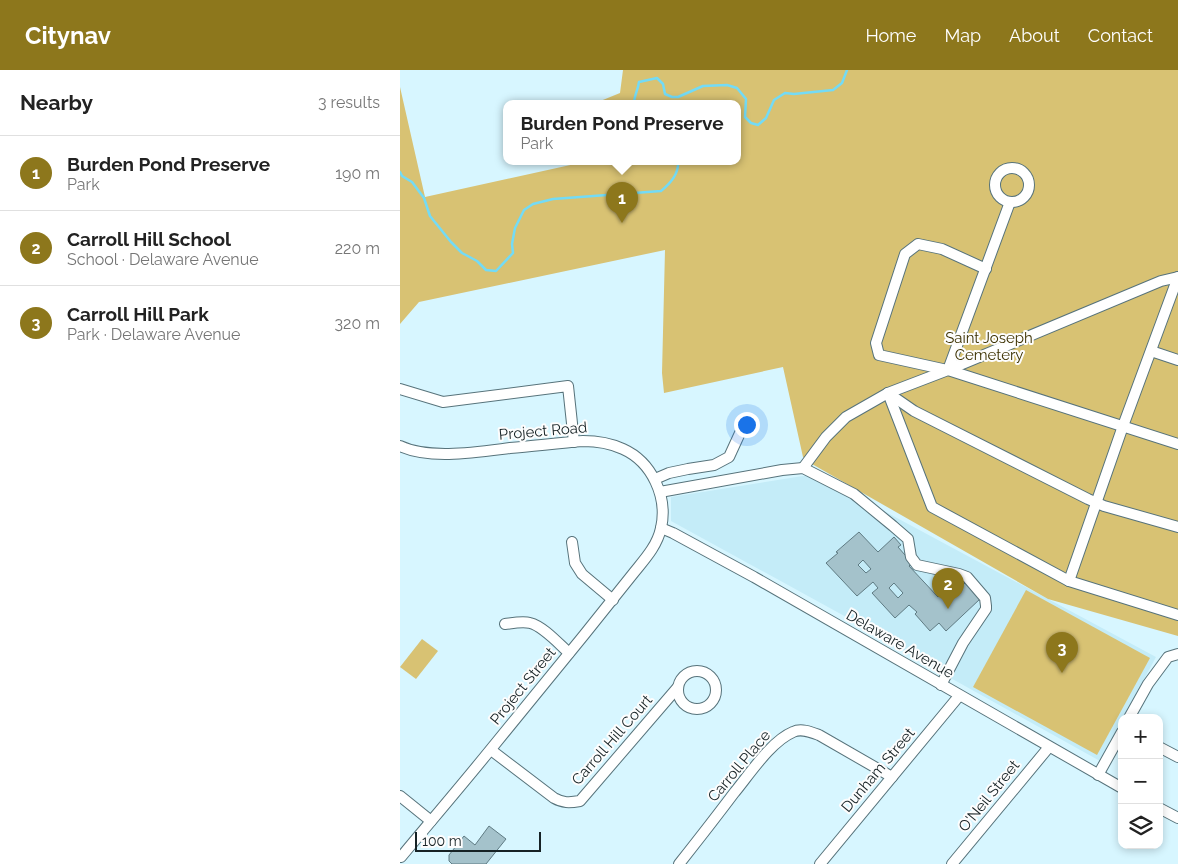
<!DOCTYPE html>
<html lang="en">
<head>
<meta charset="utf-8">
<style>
  :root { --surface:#fff; --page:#f6f6f6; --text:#222; --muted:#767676; --line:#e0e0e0; --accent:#8d771c }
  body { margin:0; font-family:Raleway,sans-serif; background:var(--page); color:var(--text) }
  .controls { position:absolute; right:15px; bottom:15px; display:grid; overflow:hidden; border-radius:10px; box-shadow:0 2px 8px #0003 }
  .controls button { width:45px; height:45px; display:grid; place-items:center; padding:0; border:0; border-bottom:1px solid var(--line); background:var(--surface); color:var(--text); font:25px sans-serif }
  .scale { position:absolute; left:15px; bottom:12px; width:126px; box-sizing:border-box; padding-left:5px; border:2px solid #162225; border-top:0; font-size:14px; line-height:18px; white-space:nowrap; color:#162225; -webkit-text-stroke:4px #fdfdfd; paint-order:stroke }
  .you { position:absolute; left:346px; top:354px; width:18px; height:18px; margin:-12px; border:4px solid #fff; border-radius:50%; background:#1a73e8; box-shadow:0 0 0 8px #1a73e833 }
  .badge { display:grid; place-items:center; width:32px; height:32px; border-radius:50%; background:var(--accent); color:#fff; font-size:16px; font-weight:700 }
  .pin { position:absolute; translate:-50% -41px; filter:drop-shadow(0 1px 2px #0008) }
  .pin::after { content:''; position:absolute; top:26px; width:18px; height:15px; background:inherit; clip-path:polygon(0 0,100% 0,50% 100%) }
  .popup { position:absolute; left:103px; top:30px; width:238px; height:65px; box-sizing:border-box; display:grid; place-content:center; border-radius:10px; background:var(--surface); filter:drop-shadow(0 1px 4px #0005); font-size:16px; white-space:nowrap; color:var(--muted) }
  .popup b { font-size:19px; color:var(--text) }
  .popup::after { content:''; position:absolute; left:50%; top:100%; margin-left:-10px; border:10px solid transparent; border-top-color:var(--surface) }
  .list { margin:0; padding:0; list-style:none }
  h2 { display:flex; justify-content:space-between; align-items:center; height:65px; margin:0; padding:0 20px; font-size:21px }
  h2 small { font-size:16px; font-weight:400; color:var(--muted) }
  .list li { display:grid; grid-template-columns:32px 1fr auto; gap:15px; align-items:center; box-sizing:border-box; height:75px; padding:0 20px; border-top:1px solid var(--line) }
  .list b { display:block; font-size:19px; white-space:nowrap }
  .list p { margin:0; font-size:16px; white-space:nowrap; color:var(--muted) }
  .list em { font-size:16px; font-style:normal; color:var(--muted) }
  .icon { flex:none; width:28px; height:28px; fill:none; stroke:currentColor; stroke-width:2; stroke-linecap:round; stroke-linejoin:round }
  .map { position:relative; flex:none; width:778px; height:794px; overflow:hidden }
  header { display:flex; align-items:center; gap:30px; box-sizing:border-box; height:70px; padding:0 25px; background:var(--accent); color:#fff }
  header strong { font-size:24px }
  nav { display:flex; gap:28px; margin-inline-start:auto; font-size:18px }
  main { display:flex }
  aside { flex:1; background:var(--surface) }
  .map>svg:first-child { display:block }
</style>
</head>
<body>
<header>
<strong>Citynav</strong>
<nav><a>Home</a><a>Map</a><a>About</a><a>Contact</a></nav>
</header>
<main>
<aside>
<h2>Nearby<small>3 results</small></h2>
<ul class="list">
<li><span class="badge">1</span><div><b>Burden Pond Preserve</b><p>Park</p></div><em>190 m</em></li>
<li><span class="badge">2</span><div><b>Carroll Hill School</b><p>School · Delaware Avenue</p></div><em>220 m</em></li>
<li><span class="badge">3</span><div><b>Carroll Hill Park</b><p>Park · Delaware Avenue</p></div><em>320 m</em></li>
</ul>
</aside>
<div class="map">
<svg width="778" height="794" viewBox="0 0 778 794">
  <rect width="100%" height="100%" fill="#d7f6ff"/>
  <polygon fill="#c4ecf8" points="415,404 756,587 723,648 722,648 722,651 700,691 547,606 448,548 271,451 271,427"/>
  <g fill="#d8c273">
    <polygon points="223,0 778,0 778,566 648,529 412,394 403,387 383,297 264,323 262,303 265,180 19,232 0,254 0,17 25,127 184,92 337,92 337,34 193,34 220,23"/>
    <polygon points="626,520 750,588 697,685 573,617"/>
    <polygon points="22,569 38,581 16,609 0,597"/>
  </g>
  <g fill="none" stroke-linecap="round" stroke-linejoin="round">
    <g stroke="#73dbf6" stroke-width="2.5">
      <path d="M234,34C234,26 238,20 239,12L257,8L263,14L265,24L272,27H278L303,16L327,15L337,18L346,29L345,47L351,53L358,55L366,48L374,30L385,23L394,24L433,20L442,13L447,0"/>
      <path d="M0,102L2,106L12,112L24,128L30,146L51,172L62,183L77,191L86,200L96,201L113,183L112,174L115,158L124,140L133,134L153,129L261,121C271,113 279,104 278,92"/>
    </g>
  </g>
  <g fill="#a4c2cb" stroke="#5f7b83" fill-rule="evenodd">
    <path d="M459,462L478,482L494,467L501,475L498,477L512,493L509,496L538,527L554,512L559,518L565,513L580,529L546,561L539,553L530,561L515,544L517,542L509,535L495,548L472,523L478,518L473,512L457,526L426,493L438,483L436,482ZM463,490L471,499L466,503L458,495ZM494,513L503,523L498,528L489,518Z"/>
    <polygon points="89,756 106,769 86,794 52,794 49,791 49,785 64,766 75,775"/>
  </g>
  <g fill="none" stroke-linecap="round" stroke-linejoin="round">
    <g stroke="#57737b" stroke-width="12">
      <g id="minor">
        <circle cx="612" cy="115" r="17"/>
        <polyline points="610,132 548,300 761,211 778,207"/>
        <polyline points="751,281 778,290"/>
        <polyline points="547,300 479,285 476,273 505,184 518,174 542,179 586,199"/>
        <polyline points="0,319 43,332 168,316 174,372"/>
        <polyline points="488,323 532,437 669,511 778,545"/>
        <polyline points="488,323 514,341 688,429 704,436 778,457"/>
        <path d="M0,376C29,390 78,382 110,378C134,376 158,373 183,371C197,371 210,373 223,379C252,392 268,427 261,458C257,477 243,491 232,505C216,525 200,545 184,565C153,603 122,641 91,679C61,716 31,751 1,787"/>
        <polyline points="403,398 426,367 446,347 488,323 548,300 778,374"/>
        <polyline points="255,409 269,403 288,399 314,395 329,387 340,363"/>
        <polyline points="260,422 382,400 403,398 454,424 493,456 508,469 511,487 517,495 559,504 567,507 585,528 586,536 586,539 563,573 541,615"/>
        <polyline points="261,458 273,463 354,507 722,718"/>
        <polyline points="172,472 175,493 182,504 213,530"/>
        <polyline points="669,511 723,356 778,207"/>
        <path d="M105,554C113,553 123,551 130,553C143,556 159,574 169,583"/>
        <circle cx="297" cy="620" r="19"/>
        <polyline points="729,648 748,614 768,587 778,584"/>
        <polyline points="759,677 778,687"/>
        <path d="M91,680L154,728C163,733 169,733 180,731L278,617"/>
        <polyline points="698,705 722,662"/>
        <polyline points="0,726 31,751"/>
        <polyline points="759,738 778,748"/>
        <path d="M279,794C298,770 316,747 334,723C349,705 371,671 393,662C401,658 411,662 419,665L492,707"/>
        <polyline points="420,794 559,626"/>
        <polyline points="552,794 649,677"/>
      </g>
    </g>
    <use href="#minor" stroke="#fff" stroke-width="10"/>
  </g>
  <g text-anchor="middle" stroke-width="4" stroke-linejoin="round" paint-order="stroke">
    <g font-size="15" fill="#3c3101" stroke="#fdfdfd">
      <text x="589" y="273">Saint Joseph<tspan x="589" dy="17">Cemetery</tspan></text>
    </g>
    <g font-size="15" fill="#162225" stroke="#fdfdfd">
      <text transform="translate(143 361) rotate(-5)" y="5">Project Road</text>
      <text transform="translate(500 574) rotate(30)" y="5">Delaware Avenue</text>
      <text transform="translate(123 616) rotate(-51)" y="5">Project Street</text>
      <text transform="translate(212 670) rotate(-49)" y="5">Carroll Hill Court</text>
      <text transform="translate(339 696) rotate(-50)" y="5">Carroll Place</text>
      <text transform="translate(478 700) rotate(-50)" y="5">Dunham Street</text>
      <text transform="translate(589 726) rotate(-51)" y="5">O'Neil Street</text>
    </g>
  </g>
</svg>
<div class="controls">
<button>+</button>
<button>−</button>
<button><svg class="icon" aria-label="layers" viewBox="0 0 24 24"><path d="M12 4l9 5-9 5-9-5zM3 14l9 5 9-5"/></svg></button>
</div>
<div class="scale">100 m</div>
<div class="you"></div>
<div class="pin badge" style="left:222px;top:153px">1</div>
<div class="popup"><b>Burden Pond Preserve</b>Park</div>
<div class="pin badge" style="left:548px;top:539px">2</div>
<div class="pin badge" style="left:662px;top:603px">3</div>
</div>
</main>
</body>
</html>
